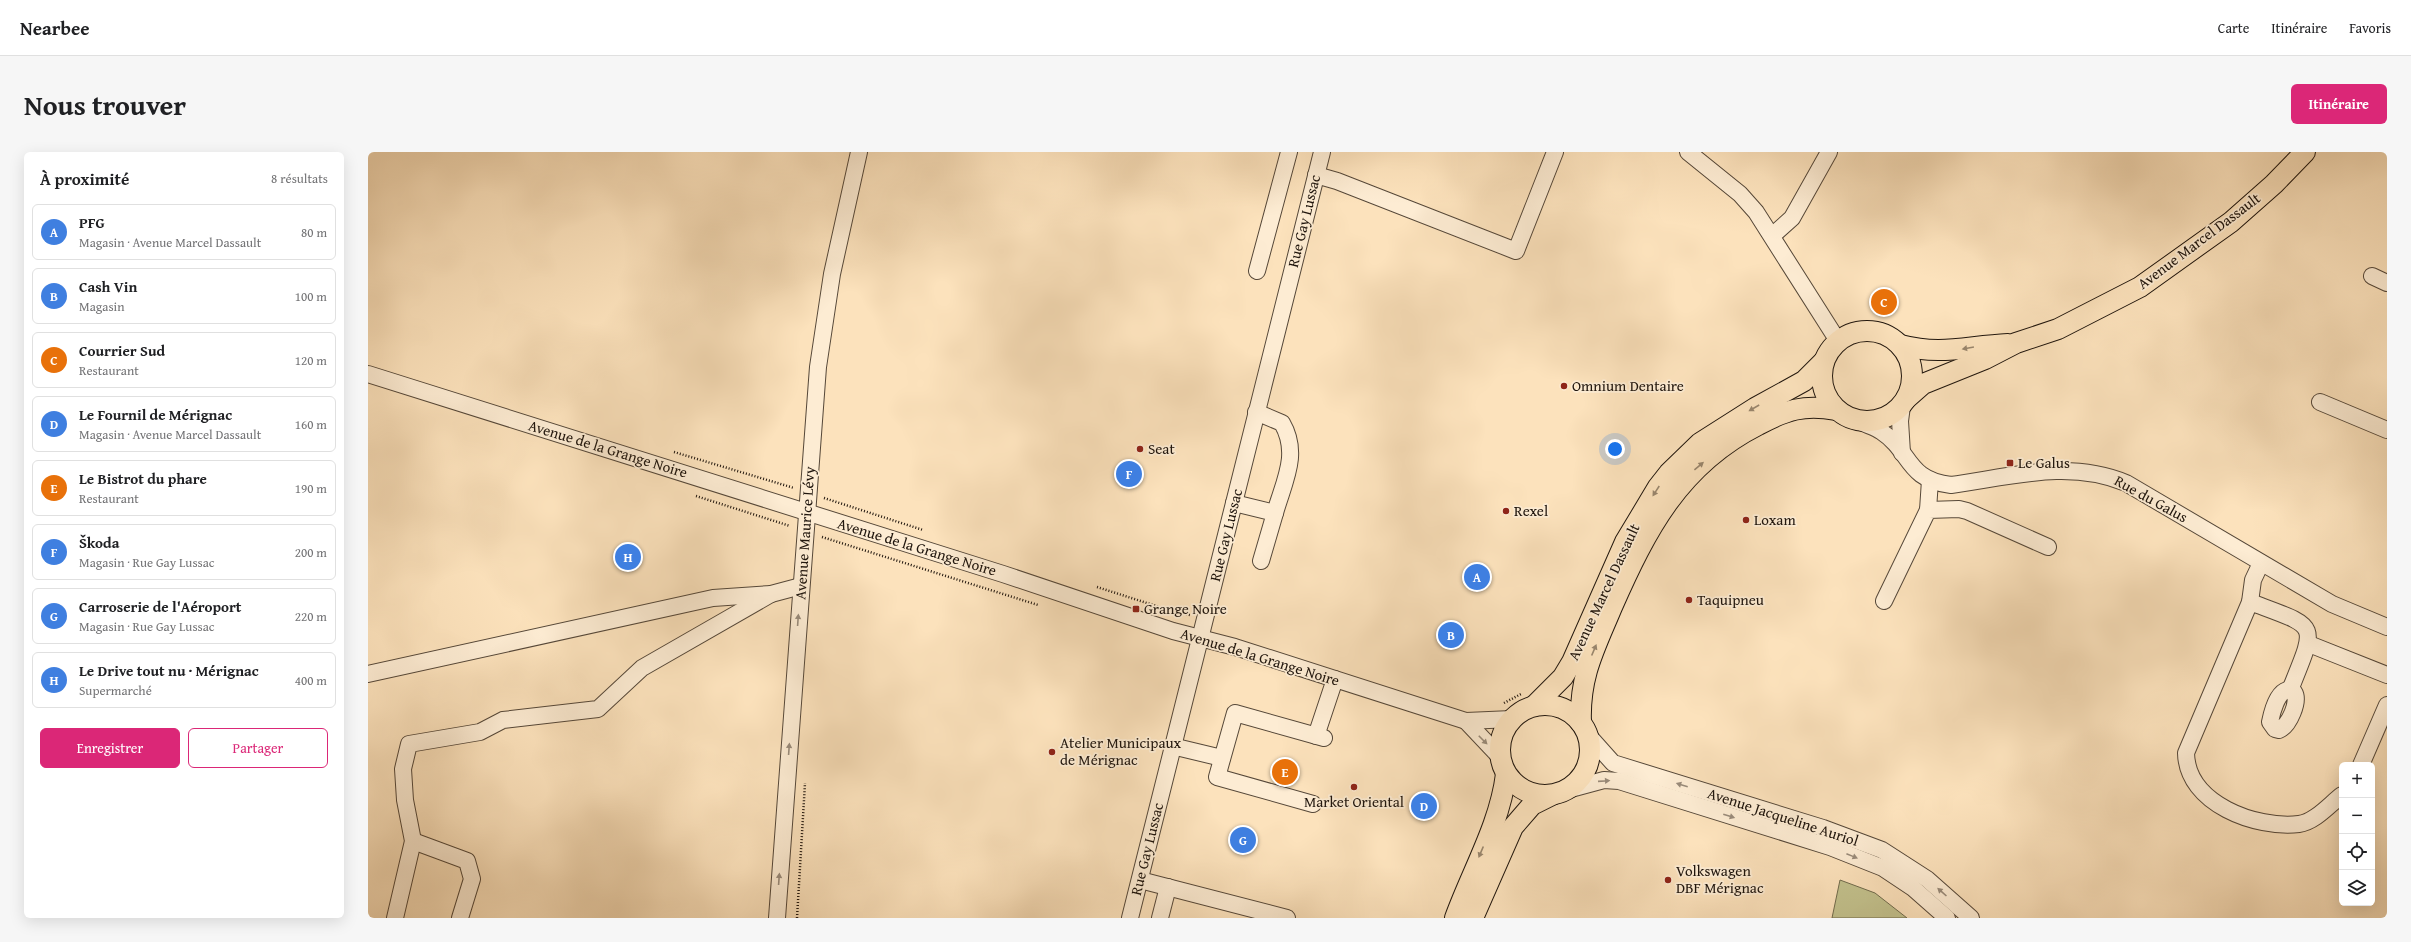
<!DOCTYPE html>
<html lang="fr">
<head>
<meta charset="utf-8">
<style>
  :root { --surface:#fff; --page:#f6f6f6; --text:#202124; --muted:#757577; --line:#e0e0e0; --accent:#db2777 }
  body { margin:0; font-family:"Gentium Book Plus",serif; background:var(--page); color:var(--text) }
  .controls { position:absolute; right:12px; bottom:12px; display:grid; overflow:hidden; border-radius:6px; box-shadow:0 4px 16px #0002 }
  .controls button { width:36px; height:36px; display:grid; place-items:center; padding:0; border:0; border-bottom:1px solid var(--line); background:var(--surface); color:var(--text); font:20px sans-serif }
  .you { position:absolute; left:1247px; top:297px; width:14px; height:14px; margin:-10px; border:3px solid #fff; border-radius:50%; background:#1a73e8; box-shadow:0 0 0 6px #1a73e833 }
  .badge { display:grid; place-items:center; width:26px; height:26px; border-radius:50%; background:var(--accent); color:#fff; font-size:13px; font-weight:700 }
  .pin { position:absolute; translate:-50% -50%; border:2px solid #fff; box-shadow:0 1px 4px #0006 }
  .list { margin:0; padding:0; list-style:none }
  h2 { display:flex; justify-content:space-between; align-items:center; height:52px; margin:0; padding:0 16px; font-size:17px }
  h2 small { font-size:13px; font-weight:400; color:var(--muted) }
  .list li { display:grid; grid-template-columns:26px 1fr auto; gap:12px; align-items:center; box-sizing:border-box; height:56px; margin:0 8px 8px; padding:0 8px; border:1px solid var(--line); border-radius:6px }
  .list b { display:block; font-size:15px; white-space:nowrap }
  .list p { margin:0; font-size:13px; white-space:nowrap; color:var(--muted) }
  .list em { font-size:13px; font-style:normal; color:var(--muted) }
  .actions { display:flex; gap:8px; padding:12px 16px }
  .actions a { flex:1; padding:9px 0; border:1px solid var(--accent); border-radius:6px; text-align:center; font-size:14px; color:var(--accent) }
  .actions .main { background:var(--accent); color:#fff }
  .icon { flex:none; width:22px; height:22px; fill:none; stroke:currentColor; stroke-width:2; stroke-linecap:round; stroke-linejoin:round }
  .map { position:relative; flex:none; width:2019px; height:766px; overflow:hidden; border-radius:6px }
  header { display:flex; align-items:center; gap:24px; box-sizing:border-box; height:56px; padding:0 20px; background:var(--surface); border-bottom:1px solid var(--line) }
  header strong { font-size:19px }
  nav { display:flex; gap:22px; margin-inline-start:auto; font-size:14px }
  .intro { display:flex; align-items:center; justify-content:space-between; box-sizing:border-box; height:96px; padding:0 24px }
  h1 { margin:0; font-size:28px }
  .button { padding:10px 18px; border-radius:6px; background:var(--accent); color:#fff; font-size:14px; font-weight:700 }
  main { display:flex; gap:24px; padding:0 24px }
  aside { flex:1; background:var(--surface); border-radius:6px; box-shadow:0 4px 16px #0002 }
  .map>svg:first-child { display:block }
</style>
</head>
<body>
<header>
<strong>Nearbee</strong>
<nav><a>Carte</a><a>Itinéraire</a><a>Favoris</a></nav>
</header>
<div class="intro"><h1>Nous trouver</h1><a class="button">Itinéraire</a></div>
<main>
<aside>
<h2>À proximité<small>8 résultats</small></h2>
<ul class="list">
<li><span class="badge" style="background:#3f7fe0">A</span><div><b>PFG</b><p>Magasin · Avenue Marcel Dassault</p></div><em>80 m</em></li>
<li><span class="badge" style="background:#3f7fe0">B</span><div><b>Cash Vin</b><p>Magasin</p></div><em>100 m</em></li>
<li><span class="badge" style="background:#e8710a">C</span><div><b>Courrier Sud</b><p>Restaurant</p></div><em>120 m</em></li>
<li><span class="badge" style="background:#3f7fe0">D</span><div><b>Le Fournil de Mérignac</b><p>Magasin · Avenue Marcel Dassault</p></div><em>160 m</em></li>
<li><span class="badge" style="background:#e8710a">E</span><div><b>Le Bistrot du phare</b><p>Restaurant</p></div><em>190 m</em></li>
<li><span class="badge" style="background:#3f7fe0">F</span><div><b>Škoda</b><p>Magasin · Rue Gay Lussac</p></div><em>200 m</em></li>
<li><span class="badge" style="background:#3f7fe0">G</span><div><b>Carroserie de l'Aéroport</b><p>Magasin · Rue Gay Lussac</p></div><em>220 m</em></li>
<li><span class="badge" style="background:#3f7fe0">H</span><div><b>Le Drive tout nu · Mérignac</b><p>Supermarché</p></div><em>400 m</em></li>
</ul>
<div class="actions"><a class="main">Enregistrer</a><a>Partager</a></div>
</aside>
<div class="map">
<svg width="2019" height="766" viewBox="0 0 2019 766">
  <rect width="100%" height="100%" fill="#fce2bc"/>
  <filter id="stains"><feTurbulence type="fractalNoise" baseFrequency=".005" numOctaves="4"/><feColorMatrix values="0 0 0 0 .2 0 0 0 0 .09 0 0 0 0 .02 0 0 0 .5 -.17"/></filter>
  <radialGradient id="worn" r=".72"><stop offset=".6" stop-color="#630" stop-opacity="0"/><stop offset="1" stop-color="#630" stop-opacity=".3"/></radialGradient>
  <polygon fill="#c3c28e" stroke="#716c4e" points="1472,728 1507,741 1539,766 1464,766"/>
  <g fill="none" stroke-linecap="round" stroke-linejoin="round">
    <g stroke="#564839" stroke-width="18">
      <g id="minor">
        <polyline points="1320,0 1372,42 1388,60 1470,189"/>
        <polyline points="948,23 969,29 1148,99 1187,0"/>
        <polyline points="1404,84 1424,66 1461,0"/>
        <polyline points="889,119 921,0"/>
        <polyline points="2004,124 2019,131"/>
        <polyline points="0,222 635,422 805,479 867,495 1098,569 1144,567"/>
        <polyline points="1952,250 2019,278"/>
        <polyline points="1534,254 1532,269 1534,301"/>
        <path d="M1491,269C1498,273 1507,275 1514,280C1543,299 1538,328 1583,333C1642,325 1701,307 1758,331L1964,452L2019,475"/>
        <path d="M866,351L907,361C916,329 932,302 914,271L888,260"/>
        <polyline points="1560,358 1562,328"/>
        <polyline points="893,409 907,361"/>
        <path d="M1893,411L1885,428L1882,450L1818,601C1819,652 1888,677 1931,672C1947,670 1962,652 1974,643"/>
        <polyline points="1516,449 1560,358 1591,357 1599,359 1680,395"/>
        <path d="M1882,450C1951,476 1950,469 1922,538"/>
        <polyline points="1941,492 2019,523"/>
        <polyline points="0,522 345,446 403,442 433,434"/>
        <path d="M1919,538L1926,540C1932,549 1921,574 1911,578L1907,577L1902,570C1904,560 1909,541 1919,538Z"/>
        <polyline points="1098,569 1132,605"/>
        <polyline points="1220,583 1245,611 1455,676 1514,698 1559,727 1603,766"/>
        <polyline points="948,584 967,527"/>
        <polyline points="804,594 854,606"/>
        <polyline points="1993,613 2019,553"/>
        <polyline points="1199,638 1236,628 1251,629 1462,695 1515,716 1545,736 1579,766"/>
        <polyline points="945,652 849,625 867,561 956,586"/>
        <polyline points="45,689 99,709 104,727 92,766"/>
        <polyline points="772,728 919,766"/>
        <polyline points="27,766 45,689 37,648 35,617 41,592 112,580 135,568 230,557 274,516 403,442"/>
        <polyline points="409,766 450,215 464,122 491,0"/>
        <polyline points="762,766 954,0"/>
        <polyline points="792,766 800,735"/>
      </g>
    </g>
    <g stroke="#1f150d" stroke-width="22">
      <g id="major">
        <circle cx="1499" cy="224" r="45"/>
        <path d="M1532,193C1574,204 1598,194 1640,192"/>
        <polyline points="1538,247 1555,232 1617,207 1648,191 1690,177 1772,135 1863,70 1906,32 1937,0"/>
        <circle cx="1177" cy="598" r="45"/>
        <polyline points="1166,554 1195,525 1204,510 1257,390 1290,335 1301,321 1332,291 1387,256 1436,229 1455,210"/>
        <path d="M1213,571C1211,524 1227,496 1244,455C1278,378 1311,313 1390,273C1418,258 1436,252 1468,258"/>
        <path d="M1087,766C1104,719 1132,672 1138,622"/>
        <polyline points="1105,766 1145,675 1164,653 1184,643"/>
      </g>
    </g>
    <g stroke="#1f150d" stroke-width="2.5" stroke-dasharray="1 2" stroke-linecap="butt">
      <polyline points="306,300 426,336"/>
      <polyline points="328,344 422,374"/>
      <polyline points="456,346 555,378"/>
      <polyline points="454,385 670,453"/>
      <polyline points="729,435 807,460 822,463"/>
      <polyline points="1136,551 1153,542"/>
      <polyline points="429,766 437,631"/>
    </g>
    <use href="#minor" stroke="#fdecd3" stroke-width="16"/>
    <use href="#major" stroke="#fce2bc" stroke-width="20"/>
  </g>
  <defs><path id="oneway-solid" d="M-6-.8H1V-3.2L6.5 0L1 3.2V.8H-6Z"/></defs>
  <g fill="#99866d">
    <use href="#oneway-solid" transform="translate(1600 196) rotate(170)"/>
    <use href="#oneway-solid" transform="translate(1386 256) rotate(150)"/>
    <use href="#oneway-solid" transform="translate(1331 314) rotate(-40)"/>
    <use href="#oneway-solid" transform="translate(1288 339) rotate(123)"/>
    <use href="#oneway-solid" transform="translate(1226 498) rotate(-67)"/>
    <use href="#oneway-solid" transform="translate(1113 700) rotate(113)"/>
  </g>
  <g fill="#998b7a">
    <use href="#oneway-solid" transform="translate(430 468) rotate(-86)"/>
    <use href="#oneway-solid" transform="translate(1115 588) rotate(45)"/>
    <use href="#oneway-solid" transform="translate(421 597) rotate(-86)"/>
    <use href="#oneway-solid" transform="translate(1236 629) rotate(-4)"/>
    <use href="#oneway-solid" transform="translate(1314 633) rotate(-163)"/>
    <use href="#oneway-solid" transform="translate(1361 664) rotate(17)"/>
    <use href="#oneway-solid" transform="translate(1484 704) rotate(22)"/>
    <use href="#oneway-solid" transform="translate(411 727) rotate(-86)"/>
    <use href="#oneway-solid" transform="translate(1574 740) rotate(-138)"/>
  </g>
  <g fill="#8f2418" stroke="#fdecd3" stroke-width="1.5">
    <circle cx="1196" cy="234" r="4"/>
    <circle cx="772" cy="297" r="4"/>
    <rect x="1638" y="307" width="8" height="8" rx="2"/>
    <circle cx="1138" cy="359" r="4"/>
    <circle cx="1378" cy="368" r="4"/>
    <circle cx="1321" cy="448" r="4"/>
    <rect x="764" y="453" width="8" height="8" rx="2"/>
    <circle cx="684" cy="600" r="4"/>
    <circle cx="986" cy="635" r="4"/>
    <circle cx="1300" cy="728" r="4"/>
  </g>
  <g text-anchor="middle" stroke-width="3.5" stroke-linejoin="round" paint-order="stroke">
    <g font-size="15" fill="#1f150d" stroke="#fdecd3">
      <text transform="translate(936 69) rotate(-76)" y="5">Rue Gay Lussac</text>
      <text transform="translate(1831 89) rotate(-37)" y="5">Avenue Marcel Dassault</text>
      <text transform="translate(240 297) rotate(17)" y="5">Avenue de la Grange Noire</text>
      <text transform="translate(1783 347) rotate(29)" y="5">Rue du Galus</text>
      <text transform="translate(437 381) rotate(-86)" y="5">Avenue Maurice Lévy</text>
      <text transform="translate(858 383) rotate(-76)" y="5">Rue Gay Lussac</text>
      <text transform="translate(549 395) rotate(17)" y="5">Avenue de la Grange Noire</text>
      <text transform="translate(1236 440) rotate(-65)" y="5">Avenue Marcel Dassault</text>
      <text transform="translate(892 505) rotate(17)" y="5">Avenue de la Grange Noire</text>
      <text transform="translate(1415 665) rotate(18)" y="5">Avenue Jacqueline Auriol</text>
      <text transform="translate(779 697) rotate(-76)" y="5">Rue Gay Lussac</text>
    </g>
    <g font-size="15" fill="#1f150d" stroke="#fdecd3" text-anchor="start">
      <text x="1204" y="239">Omnium Dentaire</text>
      <text x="780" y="302">Seat</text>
      <text x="1650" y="316">Le Galus</text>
      <text x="1146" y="364">Rexel</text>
      <text x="1386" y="373">Loxam</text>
      <text x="1329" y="453">Taquipneu</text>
      <text x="776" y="462">Grange Noire</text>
      <text x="692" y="596">Atelier Municipaux<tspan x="692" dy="17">de Mérignac</tspan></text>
      <text x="986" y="655" text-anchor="middle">Market Oriental</text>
      <text x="1308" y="724">Volkswagen<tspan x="1308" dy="17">DBF Mérignac</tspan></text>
    </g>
  </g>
  <rect width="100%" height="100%" filter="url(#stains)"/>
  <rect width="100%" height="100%" fill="url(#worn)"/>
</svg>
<div class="controls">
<button>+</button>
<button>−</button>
<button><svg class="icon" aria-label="locate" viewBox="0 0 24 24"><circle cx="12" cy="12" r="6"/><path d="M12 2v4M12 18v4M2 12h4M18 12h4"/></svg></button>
<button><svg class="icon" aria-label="layers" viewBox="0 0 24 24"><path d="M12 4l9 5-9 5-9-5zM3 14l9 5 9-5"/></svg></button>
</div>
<div class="you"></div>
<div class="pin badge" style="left:1109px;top:425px;background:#3f7fe0">A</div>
<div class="pin badge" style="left:1083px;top:483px;background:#3f7fe0">B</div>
<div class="pin badge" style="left:1516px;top:150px;background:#e8710a">C</div>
<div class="pin badge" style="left:1056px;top:654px;background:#3f7fe0">D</div>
<div class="pin badge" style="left:917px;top:620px;background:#e8710a">E</div>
<div class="pin badge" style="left:761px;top:322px;background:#3f7fe0">F</div>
<div class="pin badge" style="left:875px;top:688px;background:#3f7fe0">G</div>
<div class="pin badge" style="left:260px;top:405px;background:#3f7fe0">H</div>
</div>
</main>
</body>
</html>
